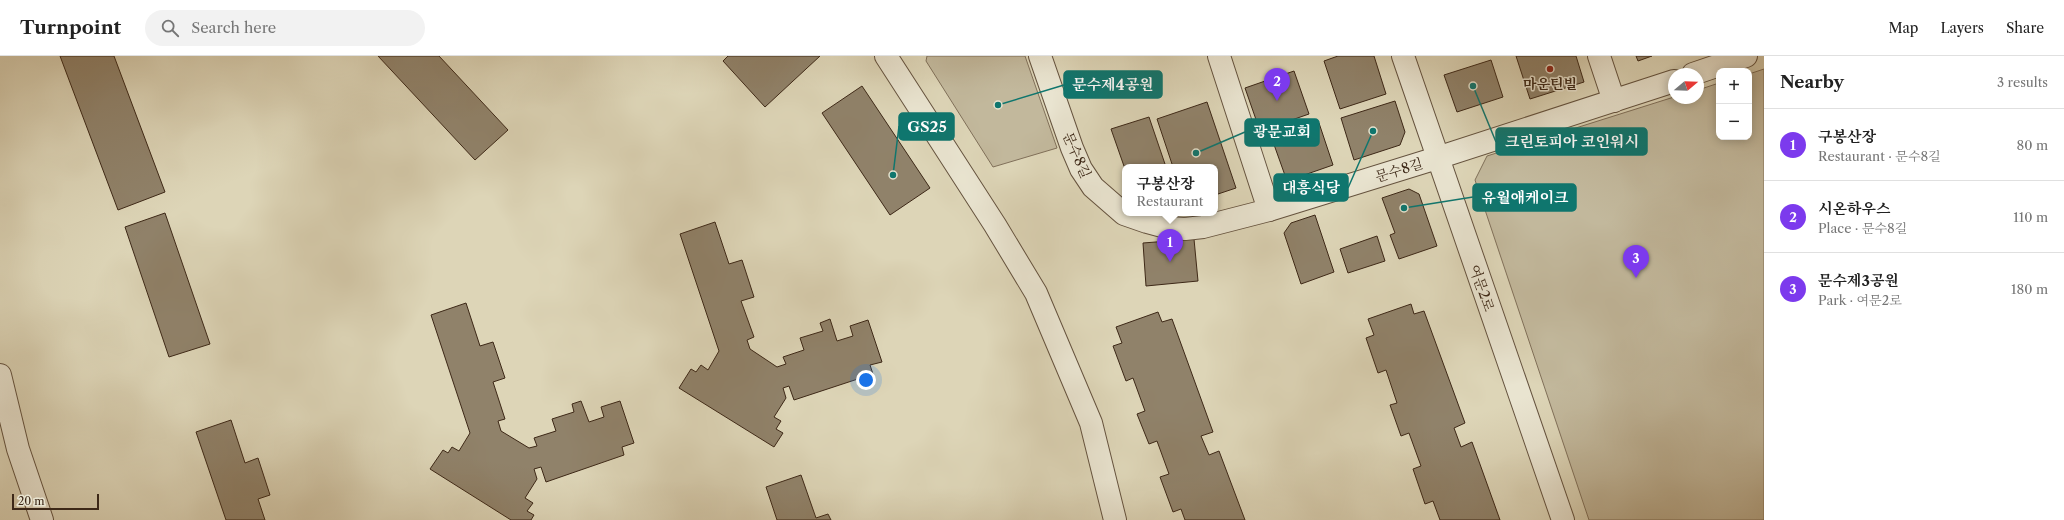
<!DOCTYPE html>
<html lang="en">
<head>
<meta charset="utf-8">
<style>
  :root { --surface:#fff; --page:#f2f2f2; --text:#222; --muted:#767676; --line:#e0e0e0; --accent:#7c3aed }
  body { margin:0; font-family:"Libre Caslon Text","Noto Serif KR",serif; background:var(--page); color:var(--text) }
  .controls { position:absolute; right:12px; top:12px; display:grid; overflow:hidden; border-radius:8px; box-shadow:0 2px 10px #0003 }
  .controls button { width:36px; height:36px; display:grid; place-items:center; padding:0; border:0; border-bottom:1px solid var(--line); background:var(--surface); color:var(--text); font:20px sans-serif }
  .compass { position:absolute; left:1668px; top:12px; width:36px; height:36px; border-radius:50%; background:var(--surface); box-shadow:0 2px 10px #0003; rotate:71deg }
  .scale { position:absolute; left:12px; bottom:10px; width:87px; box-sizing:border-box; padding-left:4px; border:2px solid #3d2817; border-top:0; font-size:11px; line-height:14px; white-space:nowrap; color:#3d2817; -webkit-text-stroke:3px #e9e4d0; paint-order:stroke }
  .you { position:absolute; left:866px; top:324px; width:14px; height:14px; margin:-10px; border:3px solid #fff; border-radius:50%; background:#1a73e8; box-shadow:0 0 0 6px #1a73e833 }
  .badge { display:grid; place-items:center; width:26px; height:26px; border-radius:50%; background:var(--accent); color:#fff; font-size:13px; font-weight:700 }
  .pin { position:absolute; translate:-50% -33px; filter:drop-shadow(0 1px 2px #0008) }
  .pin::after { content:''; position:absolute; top:21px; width:14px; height:12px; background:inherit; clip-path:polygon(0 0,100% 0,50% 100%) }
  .popup { position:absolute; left:1122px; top:108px; width:96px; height:52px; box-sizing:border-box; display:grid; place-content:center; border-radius:8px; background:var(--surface); filter:drop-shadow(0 1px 3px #0005); font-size:13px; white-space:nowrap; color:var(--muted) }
  .popup b { font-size:15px; color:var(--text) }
  .popup::after { content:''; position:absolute; left:50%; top:100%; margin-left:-8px; border:8px solid transparent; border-top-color:var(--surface) }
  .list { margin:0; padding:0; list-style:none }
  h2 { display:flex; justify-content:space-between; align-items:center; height:52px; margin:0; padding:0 16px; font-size:17px }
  h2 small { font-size:13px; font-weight:400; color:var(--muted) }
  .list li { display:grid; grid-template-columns:26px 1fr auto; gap:12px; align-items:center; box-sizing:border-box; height:72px; padding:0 16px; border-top:1px solid var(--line) }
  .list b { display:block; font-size:15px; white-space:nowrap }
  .list p { margin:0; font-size:13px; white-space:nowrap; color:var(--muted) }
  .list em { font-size:13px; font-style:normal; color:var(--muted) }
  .icon { flex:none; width:22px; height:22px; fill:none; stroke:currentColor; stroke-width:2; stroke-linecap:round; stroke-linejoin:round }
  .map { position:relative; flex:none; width:1764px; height:464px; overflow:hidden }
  header { display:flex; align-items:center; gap:24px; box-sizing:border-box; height:56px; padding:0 20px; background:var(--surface); border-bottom:1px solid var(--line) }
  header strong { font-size:19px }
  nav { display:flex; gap:22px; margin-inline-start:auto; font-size:14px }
  .search { width:280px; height:36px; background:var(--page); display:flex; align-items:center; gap:10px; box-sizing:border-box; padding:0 14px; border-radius:22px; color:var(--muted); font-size:15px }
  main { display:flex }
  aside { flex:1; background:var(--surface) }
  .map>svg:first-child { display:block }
</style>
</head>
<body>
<header>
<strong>Turnpoint</strong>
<div class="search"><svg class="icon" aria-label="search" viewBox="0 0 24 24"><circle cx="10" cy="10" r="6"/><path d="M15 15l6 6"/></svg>Search here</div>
<nav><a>Map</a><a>Layers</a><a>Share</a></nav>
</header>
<main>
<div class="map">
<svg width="1764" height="464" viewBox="0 0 1764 464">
  <rect width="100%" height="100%" fill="#ddd5b7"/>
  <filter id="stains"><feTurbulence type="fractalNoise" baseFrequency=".005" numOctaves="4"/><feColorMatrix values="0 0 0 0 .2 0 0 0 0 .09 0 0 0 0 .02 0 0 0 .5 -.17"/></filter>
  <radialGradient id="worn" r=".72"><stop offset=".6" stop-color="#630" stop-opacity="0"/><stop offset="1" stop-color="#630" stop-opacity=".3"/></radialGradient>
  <g fill="#c2b89c" stroke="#80705a">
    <polygon points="927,0 1025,0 1057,92 993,111 926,5"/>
    <polygon points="1764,13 1764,464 1589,464 1475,124 1487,100 1674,41 1698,42 1698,34 1719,27 1719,81 1749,81 1749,18"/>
  </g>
  <g fill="#90826a" stroke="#3d2817">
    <polygon points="60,0 114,0 165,136 118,154"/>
    <polygon points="378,0 439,0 508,74 475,104"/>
    <polygon points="728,0 820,0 765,51 723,5"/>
    <polygon points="1338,0 1374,0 1386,38 1340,53 1324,5"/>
    <polygon points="1516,0 1576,0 1584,26 1530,43"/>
    <polygon points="1636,0 1652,0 1638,5"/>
    <polygon points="1491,4 1503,41 1457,56 1444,19"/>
    <polygon points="1294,15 1309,58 1260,75 1245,32"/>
    <polygon points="862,30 930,132 890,159 822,57"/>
    <polygon points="1395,45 1405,76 1400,89 1354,104 1341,62"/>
    <polygon points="1207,46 1236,132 1215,139 1215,111 1173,111 1157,63"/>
    <polygon points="1149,61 1166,111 1125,111 1125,113 1111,73"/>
    <polygon points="1319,67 1333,109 1287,125 1272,83"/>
    <polygon points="1409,133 1419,138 1437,190 1399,203 1390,179 1395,177 1382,142"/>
    <polygon points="165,157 210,288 169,301 125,171"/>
    <polygon points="1315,159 1334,216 1301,228 1284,177 1291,167"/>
    <polygon points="715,166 729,208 742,204 754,241 741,245 754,281 747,284 750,293 777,311 786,308 783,301 804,294 800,282 823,275 820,267 830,263 837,285 853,280 850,270 868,264 882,306 870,309 873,318 794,344 789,330 783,332 786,342 774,361 781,365 776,373 783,377 774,391 679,332 691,313 696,316 701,309 708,314 719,295 680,178"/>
    <polygon points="1377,180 1385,205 1348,217 1340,193"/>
    <polygon points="1194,183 1198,225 1146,230 1143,187"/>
    <polygon points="466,247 480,290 493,286 505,322 493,326 505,363 498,365 501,375 529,392 537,390 534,382 556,375 552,363 574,356 572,348 581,345 589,366 604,361 601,351 620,345 634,387 622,391 624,399 546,426 541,411 534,413 537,423 525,442 533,447 527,455 534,459 531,464 511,464 430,413 443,394 448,397 452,391 459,395 470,377 431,259"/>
    <polygon points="1411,248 1414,258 1424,255 1465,367 1454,372 1461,391 1472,386 1500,464 1440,464 1433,445 1425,448 1413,413 1421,410 1409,377 1401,380 1390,349 1397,347 1386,314 1378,317 1366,282 1374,279 1368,263"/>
    <polygon points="1158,256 1162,266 1172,263 1213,376 1201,380 1209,399 1219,395 1245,464 1185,464 1181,453 1173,456 1160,421 1169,418 1157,385 1149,388 1137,358 1145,355 1133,322 1126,325 1113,290 1122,287 1116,271"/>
    <polygon points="231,364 245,407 258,402 270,439 258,443 265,464 226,464 196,376"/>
    <polygon points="801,419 816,462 828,458 831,464 777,464 766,431"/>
  </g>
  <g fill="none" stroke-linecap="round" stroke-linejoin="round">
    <g stroke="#65533f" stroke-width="24">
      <g id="minor">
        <polyline points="886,0 995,169 1036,237 1091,367 1115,464"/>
        <polyline points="1040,0 1072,92 1081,113 1093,131 1124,158 1147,166 1169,172 1185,173 1203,171 1269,154 1437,102 1674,25"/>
        <polyline points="1219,0 1269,154"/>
        <polyline points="1403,0 1563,464"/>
        <polyline points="1599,0 1614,45"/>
        <polyline points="1693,18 1746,0"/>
        <polyline points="0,319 18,393 42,464"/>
      </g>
    </g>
    <use href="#minor" stroke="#e9e4d0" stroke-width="22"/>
  </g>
  <circle fill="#8f2418" stroke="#e9e4d0" stroke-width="1.5" cx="1550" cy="13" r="4"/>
  <g text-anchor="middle" stroke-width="3" stroke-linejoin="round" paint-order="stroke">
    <g font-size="14" font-weight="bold" fill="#3d2817" stroke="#e9e4d0">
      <text x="1550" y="33">마운틴빌</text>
    </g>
    <g font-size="14" fill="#3d2817" stroke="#e9e4d0">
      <text transform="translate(1077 99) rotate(66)" y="5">문수8길</text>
      <text transform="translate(1399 114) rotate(-17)" y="5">문수8길</text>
      <text transform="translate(1482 232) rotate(71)" y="5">여문2로</text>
    </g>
  </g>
  <path fill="none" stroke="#0f766e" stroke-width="1.5" d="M998 49L1064 29M893 119L899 70M1196 97L1245 76M1473 30L1496 86M1373 75L1348 132M1404 152L1473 141"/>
  <g fill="#0f766e" stroke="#e9e4d0" stroke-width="1.5">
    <circle cx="998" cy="49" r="4"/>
    <circle cx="893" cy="119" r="4"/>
    <circle cx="1196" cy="97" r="4"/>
    <circle cx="1473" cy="30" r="4"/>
    <circle cx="1373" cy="75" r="4"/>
    <circle cx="1404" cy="152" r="4"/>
  </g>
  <g fill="#0f766e" stroke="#0f766e" stroke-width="1.5">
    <rect x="1064" y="15" width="98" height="27" rx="4"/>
    <rect x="899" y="57" width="55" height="27" rx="4"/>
    <rect x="1245" y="63" width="74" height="27" rx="4"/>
    <rect x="1496" y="72" width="151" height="27" rx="4"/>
    <rect x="1274" y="118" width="74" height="27" rx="4"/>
    <rect x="1473" y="128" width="103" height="27" rx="4"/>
  </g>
  <g font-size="15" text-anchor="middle" font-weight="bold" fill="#fff">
    <text x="1113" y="34">문수제4공원</text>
    <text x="927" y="76">GS25</text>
    <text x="1282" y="81">광문교회</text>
    <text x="1572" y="91">크린토피아 코인워시</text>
    <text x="1311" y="137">대흥식당</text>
    <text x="1525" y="147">유월애케이크</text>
  </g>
  <rect width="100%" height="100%" filter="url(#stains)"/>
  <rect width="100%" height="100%" fill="url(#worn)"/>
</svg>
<div class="controls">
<button>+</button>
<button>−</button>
</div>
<svg class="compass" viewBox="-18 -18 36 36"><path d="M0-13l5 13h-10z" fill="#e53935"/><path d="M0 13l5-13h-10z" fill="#767676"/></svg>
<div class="scale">20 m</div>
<div class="you"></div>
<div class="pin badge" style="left:1170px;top:206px">1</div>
<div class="popup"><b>구봉산장</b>Restaurant</div>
<div class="pin badge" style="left:1277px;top:45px">2</div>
<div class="pin badge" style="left:1636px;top:222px">3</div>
</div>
<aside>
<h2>Nearby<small>3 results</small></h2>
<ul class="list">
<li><span class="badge">1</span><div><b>구봉산장</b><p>Restaurant · 문수8길</p></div><em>80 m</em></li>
<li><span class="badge">2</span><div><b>시온하우스</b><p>Place · 문수8길</p></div><em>110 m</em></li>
<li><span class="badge">3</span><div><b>문수제3공원</b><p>Park · 여문2로</p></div><em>180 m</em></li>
</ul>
</aside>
</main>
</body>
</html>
